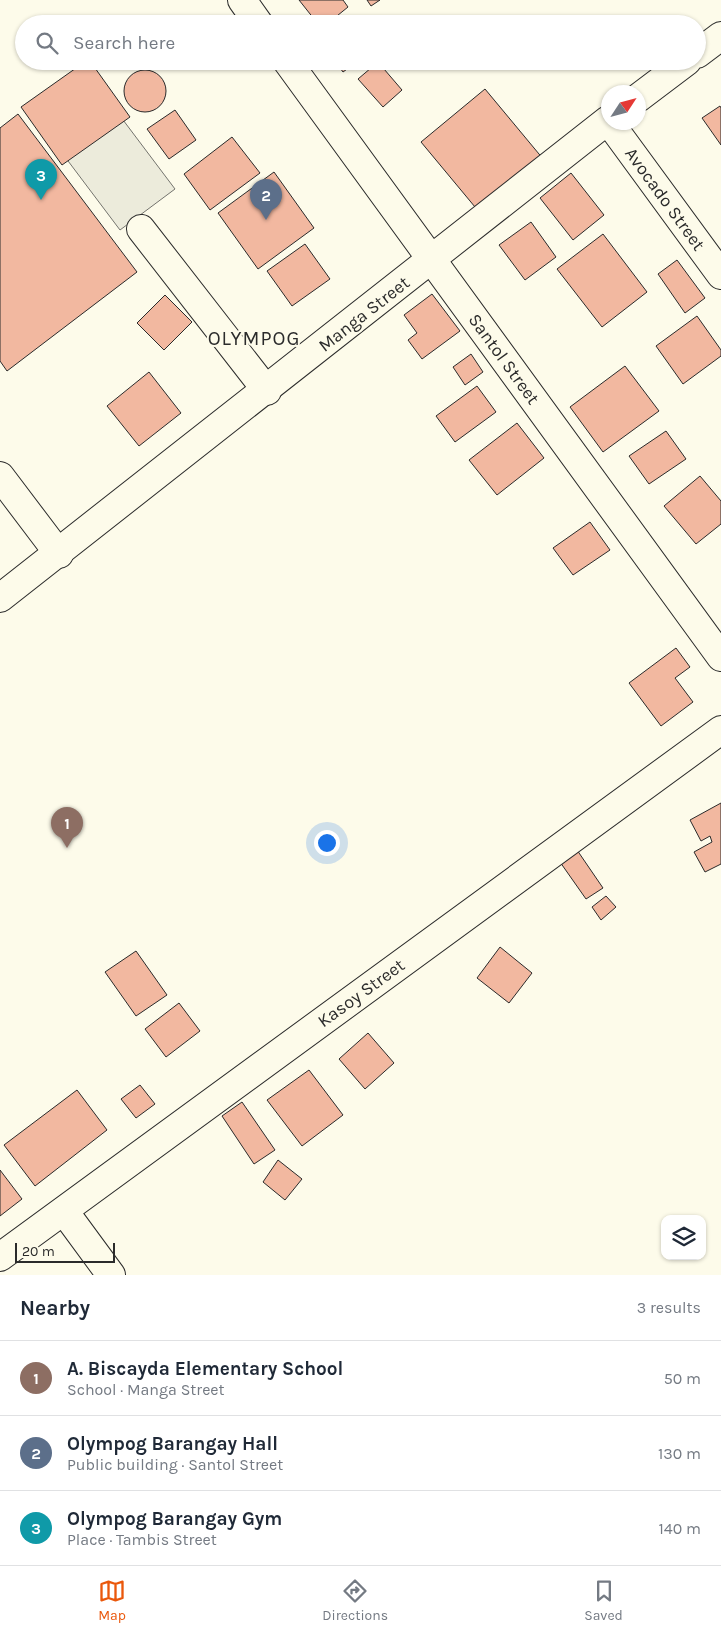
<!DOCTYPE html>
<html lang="en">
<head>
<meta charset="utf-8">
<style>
  :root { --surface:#fff; --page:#f6f6f7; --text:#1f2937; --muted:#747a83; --line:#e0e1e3; --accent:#ea580c }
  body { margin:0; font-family:Karla,sans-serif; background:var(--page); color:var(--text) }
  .controls { position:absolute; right:15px; bottom:15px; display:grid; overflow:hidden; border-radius:10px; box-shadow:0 1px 4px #0004 }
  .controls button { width:45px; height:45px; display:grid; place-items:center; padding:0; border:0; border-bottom:1px solid var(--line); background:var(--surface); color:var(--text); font:25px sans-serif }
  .compass { position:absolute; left:601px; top:85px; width:45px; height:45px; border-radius:50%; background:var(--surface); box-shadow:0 1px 4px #0004; rotate:54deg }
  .scale { position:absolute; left:15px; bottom:12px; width:100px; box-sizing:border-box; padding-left:5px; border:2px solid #2b2b2b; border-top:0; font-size:14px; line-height:18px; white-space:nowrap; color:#2b2b2b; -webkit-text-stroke:4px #fdfbea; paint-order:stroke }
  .you { position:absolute; left:326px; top:842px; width:18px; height:18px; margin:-12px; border:4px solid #fff; border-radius:50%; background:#1a73e8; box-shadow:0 0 0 8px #1a73e833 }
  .badge { display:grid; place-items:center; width:32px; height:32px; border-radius:50%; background:var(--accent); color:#fff; font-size:16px; font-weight:700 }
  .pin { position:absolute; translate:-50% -41px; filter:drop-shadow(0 1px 2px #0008) }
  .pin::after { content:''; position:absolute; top:26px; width:18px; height:15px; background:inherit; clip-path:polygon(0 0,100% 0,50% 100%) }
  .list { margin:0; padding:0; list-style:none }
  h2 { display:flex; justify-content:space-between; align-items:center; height:65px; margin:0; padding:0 20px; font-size:21px }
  h2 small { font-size:16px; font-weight:400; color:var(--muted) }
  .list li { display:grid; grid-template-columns:32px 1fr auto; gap:15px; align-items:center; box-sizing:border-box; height:75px; padding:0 20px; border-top:1px solid var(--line) }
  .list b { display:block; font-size:19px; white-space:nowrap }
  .list p { margin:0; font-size:16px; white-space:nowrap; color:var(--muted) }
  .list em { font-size:16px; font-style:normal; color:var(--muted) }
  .icon { flex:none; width:28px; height:28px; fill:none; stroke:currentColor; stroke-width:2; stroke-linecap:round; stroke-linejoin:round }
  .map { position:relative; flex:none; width:721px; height:1275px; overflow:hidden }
  .search { position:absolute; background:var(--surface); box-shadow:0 1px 4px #0004; left:15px; right:15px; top:15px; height:55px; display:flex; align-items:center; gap:12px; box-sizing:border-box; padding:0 18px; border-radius:28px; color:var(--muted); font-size:19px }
  .sheet { height:290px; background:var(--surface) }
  nav { display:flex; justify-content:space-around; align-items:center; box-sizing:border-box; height:70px; border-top:1px solid var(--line); background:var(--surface); font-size:14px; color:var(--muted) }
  nav a { display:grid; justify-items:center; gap:2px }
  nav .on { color:var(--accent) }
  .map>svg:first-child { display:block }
</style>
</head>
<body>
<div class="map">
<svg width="721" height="1275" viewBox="0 0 721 1275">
  <rect width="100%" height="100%" fill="#fdfbea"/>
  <polygon fill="#ecebdb" stroke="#74746e" points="102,92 175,189 120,230 47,133"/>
  <g fill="#f2b8a0" stroke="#2b2b2b">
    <polygon points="299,0 343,0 348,7 327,24 318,24"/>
    <polygon points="367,0 380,0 371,6"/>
    <polygon points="86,61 90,61 130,117 62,165 21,107"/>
    <polygon points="335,61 358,61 343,72"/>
    <polygon points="378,62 402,90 383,107 358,79"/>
    <circle cx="145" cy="91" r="21"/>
    <polygon points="485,89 544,160 480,213 421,142"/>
    <polygon points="720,106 721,108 721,145 702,118"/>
    <polygon points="175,110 196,140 169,159 147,129"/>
    <polygon points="18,114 137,272 7,371 0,361 0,128"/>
    <polygon points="232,137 260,173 210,210 184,174"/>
    <polygon points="274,172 314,228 258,269 218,213"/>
    <polygon points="571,173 604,215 573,240 540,198"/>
    <polygon points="531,222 556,257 525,280 499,245"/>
    <polygon points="603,234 647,292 602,327 557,269"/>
    <polygon points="305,244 330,279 292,306 267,271"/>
    <polygon points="677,260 705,298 685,313 658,274"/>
    <polygon points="432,294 460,331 422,359 408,340 417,333 404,315"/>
    <polygon points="165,295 192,322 164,350 137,323"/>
    <polygon points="697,316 721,350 721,356 683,384 656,346"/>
    <polygon points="471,354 483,372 465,385 453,367"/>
    <polygon points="625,366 659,411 603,452 570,407"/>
    <polygon points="149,372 181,413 139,446 107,406"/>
    <polygon points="477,386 496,412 455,442 436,416"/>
    <polygon points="517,423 544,458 497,495 469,460"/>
    <polygon points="666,431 686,459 649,484 629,456"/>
    <polygon points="700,476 721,501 721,524 696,544 664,506"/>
    <polygon points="590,522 610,550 573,575 553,548"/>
    <polygon points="676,648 690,667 675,678 693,702 661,726 629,683"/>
    <polygon points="721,803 721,864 705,872 694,852 712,842 710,836 701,841 690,820"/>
    <polygon points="577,850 603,888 586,899 560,862"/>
    <polygon points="606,896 616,907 601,920 592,907"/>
    <polygon points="500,947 532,973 509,1003 477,978"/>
    <polygon points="136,951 167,995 136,1016 105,972"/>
    <polygon points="179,1003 200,1031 166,1057 145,1029"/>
    <polygon points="368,1033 394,1063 365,1089 339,1059"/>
    <polygon points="309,1070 343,1115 302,1146 267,1100"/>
    <polygon points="140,1085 155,1104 136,1118 121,1099"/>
    <polygon points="77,1090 107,1130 35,1186 4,1145"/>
    <polygon points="242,1102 275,1150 254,1164 222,1116"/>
    <polygon points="278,1160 302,1179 285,1200 263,1182"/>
    <polygon points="0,1170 22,1199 0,1216"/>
  </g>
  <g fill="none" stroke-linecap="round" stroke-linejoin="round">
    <g stroke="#2b2b2b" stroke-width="30">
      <g id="minor">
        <polyline points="242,0 259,24"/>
        <polyline points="697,54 721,36"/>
        <polyline points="287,61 721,657"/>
        <polyline points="638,98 687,61"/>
        <polyline points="609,122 721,275"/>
        <polyline points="141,229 267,391"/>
        <polyline points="0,476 59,554"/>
        <polyline points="0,598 608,120"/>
        <polyline points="64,1211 111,1275"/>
        <polyline points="0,1257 721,730"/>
      </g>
    </g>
    <use href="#minor" stroke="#fdfbea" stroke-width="28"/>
  </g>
  <g text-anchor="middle" stroke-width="4" stroke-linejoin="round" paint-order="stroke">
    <g font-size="18" fill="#2b2b2b" stroke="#fdfbea">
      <text transform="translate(665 199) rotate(54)" y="6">Avocado Street</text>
      <text transform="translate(364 314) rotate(-38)" y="6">Manga Street</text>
      <text transform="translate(504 359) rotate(54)" y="6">Santol Street</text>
      <text transform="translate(361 993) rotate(-36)" y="6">Kasoy Street</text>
    </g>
    <g font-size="20" letter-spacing="1" fill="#2b2b2b" stroke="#fdfbea">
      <text x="254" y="345">OLYMPOG</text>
    </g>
  </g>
</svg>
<div class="controls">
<button><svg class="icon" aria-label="layers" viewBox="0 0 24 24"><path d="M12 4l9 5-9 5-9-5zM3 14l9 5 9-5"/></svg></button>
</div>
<svg class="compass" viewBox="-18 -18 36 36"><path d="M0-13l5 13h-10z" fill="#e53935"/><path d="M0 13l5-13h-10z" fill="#747a83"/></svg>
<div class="scale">20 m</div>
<div class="you"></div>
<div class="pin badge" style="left:67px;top:848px;background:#8d6e63">1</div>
<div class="pin badge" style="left:266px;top:220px;background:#5c6f8a">2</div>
<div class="pin badge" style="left:41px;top:200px;background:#0f9aa8">3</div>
<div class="search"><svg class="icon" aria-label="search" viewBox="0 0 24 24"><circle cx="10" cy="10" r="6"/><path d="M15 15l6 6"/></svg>Search here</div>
</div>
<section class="sheet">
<h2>Nearby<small>3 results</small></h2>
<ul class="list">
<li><span class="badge" style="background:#8d6e63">1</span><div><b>A. Biscayda Elementary School</b><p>School · Manga Street</p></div><em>50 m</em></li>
<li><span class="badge" style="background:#5c6f8a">2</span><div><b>Olympog Barangay Hall</b><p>Public building · Santol Street</p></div><em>130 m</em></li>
<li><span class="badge" style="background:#0f9aa8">3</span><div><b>Olympog Barangay Gym</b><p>Place · Tambis Street</p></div><em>140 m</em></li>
</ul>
</section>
<nav>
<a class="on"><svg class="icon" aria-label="map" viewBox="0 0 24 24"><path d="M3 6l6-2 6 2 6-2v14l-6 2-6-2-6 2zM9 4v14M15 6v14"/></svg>Map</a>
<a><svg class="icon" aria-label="directions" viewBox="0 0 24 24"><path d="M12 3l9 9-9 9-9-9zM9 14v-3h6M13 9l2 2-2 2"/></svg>Directions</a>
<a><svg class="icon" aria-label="saved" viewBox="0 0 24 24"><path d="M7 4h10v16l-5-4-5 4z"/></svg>Saved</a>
</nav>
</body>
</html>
